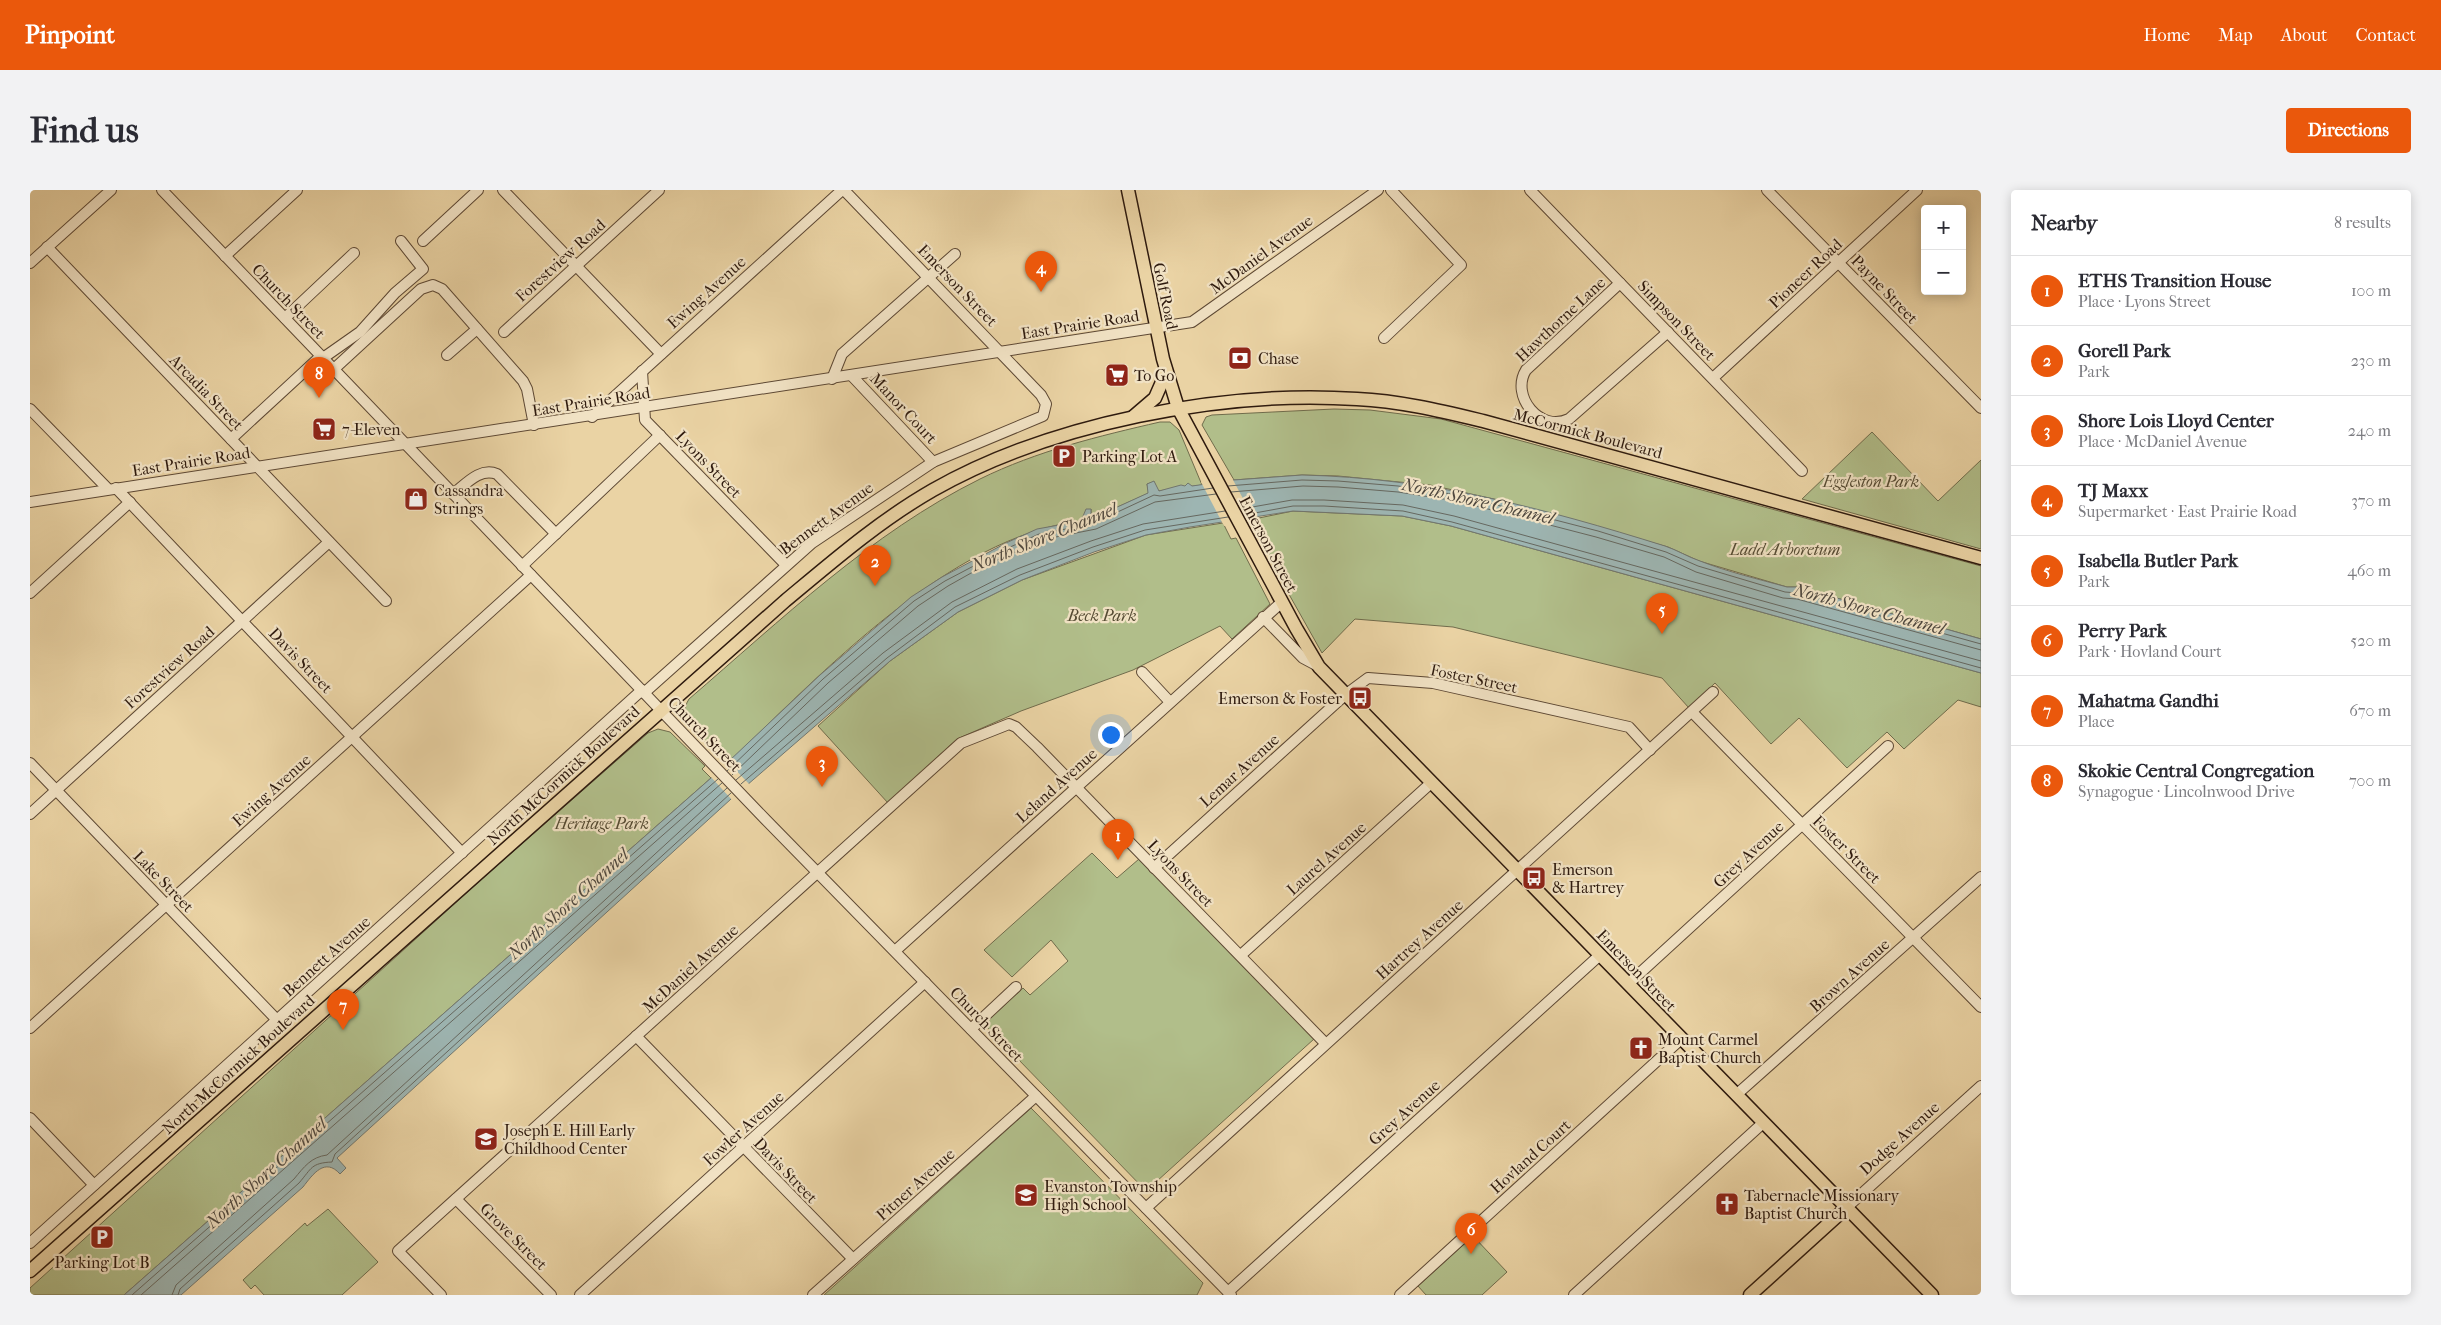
<!DOCTYPE html>
<html lang="en">
<head>
<meta charset="utf-8">
<style>
  :root { --surface:#fff; --page:#f2f2f3; --text:#2b2b33; --muted:#7c7c81; --line:#e1e1e2; --accent:#ea580c }
  body { margin:0; font-family:"IM FELL French Canon",serif; background:var(--page); color:var(--text) }
  .controls { position:absolute; right:15px; top:15px; display:grid; overflow:hidden; border-radius:5px; box-shadow:0 2px 12px #0003 }
  .controls button { width:45px; height:45px; display:grid; place-items:center; padding:0; border:0; border-bottom:1px solid var(--line); background:var(--surface); color:var(--text); font:25px sans-serif }
  .you { position:absolute; left:1080px; top:544px; width:18px; height:18px; margin:-12px; border:4px solid #fff; border-radius:50%; background:#1a73e8; box-shadow:0 0 0 8px #1a73e833 }
  .badge { display:grid; place-items:center; width:32px; height:32px; border-radius:50%; background:var(--accent); color:#fff; font-size:16px; font-weight:700 }
  .pin { position:absolute; translate:-50% -41px; filter:drop-shadow(0 1px 2px #0008) }
  .pin::after { content:''; position:absolute; top:26px; width:18px; height:15px; background:inherit; clip-path:polygon(0 0,100% 0,50% 100%) }
  .list { margin:0; padding:0; list-style:none }
  h2 { display:flex; justify-content:space-between; align-items:center; height:65px; margin:0; padding:0 20px; font-size:21px }
  h2 small { font-size:16px; font-weight:400; color:var(--muted) }
  .list li { display:grid; grid-template-columns:32px 1fr auto; gap:15px; align-items:center; box-sizing:border-box; height:70px; padding:0 20px; border-top:1px solid var(--line) }
  .list b { display:block; font-size:19px; white-space:nowrap }
  .list p { margin:0; font-size:16px; white-space:nowrap; color:var(--muted) }
  .list em { font-size:16px; font-style:normal; color:var(--muted) }
  .map { position:relative; flex:none; width:1951px; height:1105px; overflow:hidden; border-radius:5px }
  header { display:flex; align-items:center; gap:30px; box-sizing:border-box; height:70px; padding:0 25px; background:var(--accent); color:#fff }
  header strong { font-size:24px }
  nav { display:flex; gap:28px; margin-inline-start:auto; font-size:18px }
  .intro { display:flex; align-items:center; justify-content:space-between; box-sizing:border-box; height:120px; padding:0 30px }
  h1 { margin:0; font-size:35px }
  .button { padding:12px 22px; border-radius:5px; background:var(--accent); color:#fff; font-size:18px; font-weight:700 }
  main { display:flex; gap:30px; padding:0 30px }
  aside { flex:1; background:var(--surface); border-radius:5px; box-shadow:0 2px 12px #0003 }
  .map>svg:first-child { display:block }
</style>
</head>
<body>
<header>
<strong>Pinpoint</strong>
<nav><a>Home</a><a>Map</a><a>About</a><a>Contact</a></nav>
</header>
<div class="intro"><h1>Find us</h1><a class="button">Directions</a></div>
<main>
<div class="map">
<svg width="1951" height="1105" viewBox="0 0 1951 1105">
  <rect width="100%" height="100%" fill="#ead3a4"/>
  <filter id="stains"><feTurbulence type="fractalNoise" baseFrequency=".004" numOctaves="4"/><feColorMatrix values="0 0 0 0 .2 0 0 0 0 .09 0 0 0 0 .02 0 0 0 .5 -.17"/></filter>
  <radialGradient id="worn" r=".72"><stop offset=".6" stop-color="#630" stop-opacity="0"/><stop offset="1" stop-color="#630" stop-opacity=".3"/></radialGradient>
  <g fill="#b1be8a" stroke="#706c4c">
    <polygon points="1304,219 1340,220 1411,229 1951,376 1951,449 1768,397 1757,397 1669,371 1638,357 1464,309 1400,295 1308,286 1272,285 1204,290 1172,235 1176,227 1182,225"/>
    <path d="M1130,232H1140L1149,240L1172,295L1128,301L1124,292L1117,294L1119,303L1061,329V319L1051,331C920,346 790,485 698,573L689,563L687,564C673,549 645,530 659,509C751,430 841,343 950,289C1007,261 1069,246 1130,232Z"/>
    <polygon points="1842,242 1908,311 1951,270 1951,359 1772,309"/>
    <polygon points="1263,321 1372,326 1421,336 1951,483 1951,517 1928,510 1874,559 1857,542 1817,578 1769,528 1741,554 1685,493 1659,518 1632,488 1423,437 1325,429 1292,463 1247,383 1224,329"/>
    <polygon points="1193,333 1201,349 1206,348 1240,414 1202,449 1190,436 1103,480 991,521 927,549 858,613 788,536 860,471 928,422 992,390 1116,345"/>
    <polygon points="628,539 640,542 675,576 672,579 681,588 94,1105 0,1105 0,1098 453,688 618,543"/>
    <polygon points="1062,663 1087,688 1109,669 1284,849 1116,1001 954,834 993,798 1000,805 1038,771 1021,750 982,787 954,760"/>
    <polygon points="1001,918 1173,1093 1167,1105 794,1105"/>
    <polygon points="298,1019 348,1072 312,1105 234,1105 225,1095 221,1099 213,1090 275,1033 277,1036"/>
    <polygon points="1443,1046 1477,1082 1452,1105 1396,1105 1388,1096"/>
  </g>
  <path fill="#9db5b2" stroke="#717770" d="M1272,285C1401,288 1513,318 1635,356C1647,360 1658,367 1670,371C1698,382 1728,389 1757,397H1768L1951,449V483L1421,336L1372,326L1263,321L1160,337L1116,345L1064,362L992,390L928,422L860,471L701,609L307,968L316,978L310,984C295,967 283,984 273,997L151,1105H94L681,588L790,485L881,407L912,387L976,353L1007,339L1051,331L1056,319H1061V329L1118,303L1117,294L1124,291L1129,301L1151,295L1155,296L1158,293L1162,296L1204,290Z"/>
  <g fill="#ead3a4">
    <polygon points="1202,288 1225,331 1194,336 1171,292"/>
    <polygon points="697,571 721,596 703,611 680,586"/>
  </g>
  <g fill="none" stroke-linecap="round" stroke-linejoin="round">
    <g stroke="#666860" stroke-width="1">
      <polyline points="1198,296 1272,290 1308,291 1368,296 1428,305 1568,341 1636,362 1668,376 1755,402 1768,403 1951,454"/>
      <polyline points="1201,302 1273,296 1308,297 1368,302 1427,311 1566,347 1634,367 1666,382 1753,408 1767,409 1951,460"/>
      <polyline points="1211,319 1262,310 1294,310 1373,315 1424,326 1951,471"/>
      <polyline points="1214,325 1263,316 1294,316 1373,321 1422,332 1951,478"/>
      <polyline points="697,581 793,489 884,411 915,391 978,358 1009,344 1052,336 1057,332 1064,333 1124,305 1130,306 1183,298"/>
      <polyline points="702,585 798,493 888,416 918,396 950,378 1011,350 1066,339 1125,312 1186,304"/>
      <polyline points="706,590 853,463 922,412 987,379 1061,351 1113,334 1195,321"/>
      <polyline points="711,594 857,468 925,417 990,385 1063,357 1115,340 1198,327"/>
      <polyline points="102,1105 688,589"/>
      <polyline points="111,1105 692,593"/>
      <path d="M142,1105L146,1095L264,989C274,977 281,967 297,965L697,598"/>
      <path d="M148,1105L150,1099L269,993C282,978 281,973 302,972L305,964L701,603"/>
    </g>
    <g stroke="#5d4834" stroke-width="12">
      <g id="minor">
        <polyline points="132,0 736,630 1201,1105"/>
        <polyline points="473,0 631,164"/>
        <polyline points="1500,0 1772,281"/>
        <polyline points="1737,0 1951,218"/>
        <polyline points="393,51 448,0"/>
        <polyline points="17,57 356,411"/>
        <polyline points="195,66 267,0"/>
        <polyline points="0,73 81,0"/>
        <path d="M1590,93L1496,180C1480,206 1510,243 1539,229L1638,142"/>
        <polyline points="255,128 324,63"/>
        <polyline points="474,142 629,0"/>
        <polyline points="1354,148 1431,75 1361,0"/>
        <polyline points="417,165 447,139"/>
        <polyline points="293,168 330,142 365,103 393,79 371,51"/>
        <polyline points="304,179 391,99 403,95 412,99 493,191 497,199 504,235"/>
        <polyline points="612,181 615,230 756,375"/>
        <polyline points="822,186 903,272"/>
        <polyline points="1683,188 1887,0"/>
        <polyline points="802,189 812,164 925,64"/>
        <polyline points="0,219 78,299"/>
        <polyline points="562,227 812,0"/>
        <polyline points="201,249 291,166"/>
        <polyline points="86,298 432,663"/>
        <path d="M423,304C436,294 450,277 467,284L526,344"/>
        <polyline points="0,312 1162,132 1348,0"/>
        <polyline points="492,376 630,245"/>
        <polyline points="0,403 100,312"/>
        <polyline points="1233,427 1273,468 1288,476"/>
        <polyline points="1112,482 1140,512"/>
        <polyline points="614,503 782,353 903,272 1013,226 1016,214 1011,205 814,0"/>
        <polyline points="1662,522 1951,817"/>
        <polyline points="0,573 247,830"/>
        <polyline points="0,624 299,352"/>
        <polyline points="1124,678 1315,505 1338,488 1403,493 1599,537 1620,560"/>
        <polyline points="865,761 1252,412"/>
        <polyline points="1211,765 1401,593"/>
        <polyline points="1598,794 1858,556"/>
        <polyline points="0,838 501,385"/>
        <polyline points="941,839 986,797"/>
        <polyline points="606,846 823,1069"/>
        <polyline points="1706,905 1951,687"/>
        <polyline points="0,928 64,995"/>
        <polyline points="426,1009 521,1105"/>
        <polyline points="1116,1018 1683,502"/>
        <polyline points="1816,1018 1951,896"/>
        <polyline points="0,1053 612,500"/>
        <polyline points="1198,1102 1570,765"/>
        <polyline points="411,1105 368,1061 931,553 979,534 986,537 1007,557 1295,853"/>
        <polyline points="550,1105 895,792"/>
        <polyline points="783,1105 1006,906"/>
        <polyline points="1370,1105 1651,849"/>
        <polyline points="1544,1105 1733,933"/>
      </g>
    </g>
    <g stroke="#2e1a0e" stroke-width="15">
      <g id="major">
        <polyline points="1098,0 1133,169 1148,218 1266,438 1289,477 1902,1105"/>
        <polyline points="1104,226 1125,208 1136,183"/>
        <path d="M0,1081L755,411C803,371 849,331 903,300C1021,233 1192,200 1327,209C1370,211 1411,221 1453,231L1951,368"/>
        <polyline points="1720,1105 1816,1018"/>
      </g>
    </g>
    <use href="#minor" stroke="#f1e2c4" stroke-width="10"/>
    <use href="#major" stroke="#ead3a4" stroke-width="12"/>
  </g>
  <defs>
    <g id="bank-square" transform="scale(1.25)"><rect x="-9" y="-9" width="18" height="18" rx="4" fill="#8f2418" stroke="#f1e2c4"/><path d="M-6-4H6V4H-6ZM0-2.3a2.3 2.3 0 1 0 0 4.6a2.3 2.3 0 1 0 0-4.6Z" fill="#fff"/></g>
    <g id="supermarket-square" transform="scale(1.25)"><rect x="-9" y="-9" width="18" height="18" rx="4" fill="#8f2418" stroke="#f1e2c4"/><path d="M-6-5.5h2.5l.6 2H6L4.5 2H-2.5L-4.4-4H-6ZM-1.5 3.2a1.3 1.3 0 1 0 .1 0ZM3 3.2a1.3 1.3 0 1 0 .1 0Z" fill="#fff"/></g>
    <g id="parking-square" transform="scale(1.25)"><rect x="-9" y="-9" width="18" height="18" rx="4" fill="#8f2418" stroke="#f1e2c4"/><path d="M-3.5-5.5H1a3.5 3.5 0 0 1 0 7H-1V5.5H-3.5ZM-1-3.4V-.6H.8a1.4 1.4 0 0 0 0-2.8Z" fill="#fff"/></g>
    <g id="shop-square" transform="scale(1.25)"><rect x="-9" y="-9" width="18" height="18" rx="4" fill="#8f2418" stroke="#f1e2c4"/><path d="M-5-2.5h2.3a2.7 3.5 0 0 1 5.4 0H5L5.5 6h-11ZM-1.5-2.5h3a1.5 2.3 0 0 0-3 0Z" fill="#fff"/></g>
    <g id="bus-square" transform="scale(1.25)"><rect x="-9" y="-9" width="18" height="18" rx="4" fill="#8f2418" stroke="#f1e2c4"/><path d="M-5-6H5V4H4V6H2V4H-2V6H-4V4H-5ZM-3.5-4V0h7V-4ZM-3.5 1.2v1.5H-2V1.2ZM2 1.2v1.5H3.5V1.2Z" fill="#fff"/></g>
    <g id="church-square" transform="scale(1.25)"><rect x="-9" y="-9" width="18" height="18" rx="4" fill="#8f2418" stroke="#f1e2c4"/><path d="M-1.2-6h2.4v3.5h3.3v2.4h-3.3V6h-2.4V-.1h-3.3v-2.4h3.3Z" fill="#fff"/></g>
    <g id="school-square" transform="scale(1.25)"><rect x="-9" y="-9" width="18" height="18" rx="4" fill="#8f2418" stroke="#f1e2c4"/><path d="M0-5L7-2L0 1L-7-2ZM-4 1L0 2.5L4 1V4Q0 6-4 4Z" fill="#fff"/></g>
  </defs>
  <g fill-rule="evenodd">
    <use href="#bank-square" x="1210" y="168"/>
    <use href="#supermarket-square" x="1087" y="185"/>
    <use href="#supermarket-square" x="294" y="239"/>
    <use href="#parking-square" x="1034" y="266"/>
    <use href="#shop-square" x="386" y="309"/>
    <use href="#bus-square" x="1330" y="508"/>
    <use href="#bus-square" x="1504" y="688"/>
    <use href="#church-square" x="1611" y="858"/>
    <use href="#school-square" x="456" y="949"/>
    <use href="#school-square" x="996" y="1005"/>
    <use href="#church-square" x="1697" y="1014"/>
    <use href="#parking-square" x="72" y="1047"/>
  </g>
  <g text-anchor="middle" stroke-width="4.5" stroke-linejoin="round" paint-order="stroke">
    <g font-size="16" fill="#2e1a0e" stroke="#f1e2c4">
      <text transform="translate(1231 64) rotate(-36)" y="6">McDaniel Avenue</text>
      <text transform="translate(530 70) rotate(-42)" y="6">Forestview Road</text>
      <text transform="translate(1775 83) rotate(-43)" y="6">Pioneer Road</text>
      <text transform="translate(928 95) rotate(46)" y="6">Emerson Street</text>
      <text transform="translate(1855 99) rotate(46)" y="6">Payne Street</text>
      <text transform="translate(676 102) rotate(-42)" y="6">Ewing Avenue</text>
      <text transform="translate(1136 106) rotate(78)" y="6">Golf Road</text>
      <text transform="translate(259 111) rotate(46)" y="6">Church Street</text>
      <text transform="translate(1530 129) rotate(-43)" y="6">Hawthorne Lane</text>
      <text transform="translate(1647 130) rotate(46)" y="6">Simpson Street</text>
      <text transform="translate(1050 134) rotate(-9)" y="6">East Prairie Road</text>
      <text transform="translate(177 202) rotate(46)" y="6">Arcadia Street</text>
      <text transform="translate(561 211) rotate(-9)" y="6">East Prairie Road</text>
      <text transform="translate(874 218) rotate(47)" y="6">Manor Court</text>
      <text transform="translate(1558 243) rotate(15)" y="6">McCormick Boulevard</text>
      <text transform="translate(161 271) rotate(-9)" y="6">East Prairie Road</text>
      <text transform="translate(679 274) rotate(46)" y="6">Lyons Street</text>
      <text transform="translate(796 328) rotate(-36)" y="6">Bennett Avenue</text>
      <text transform="translate(1239 354) rotate(62)" y="6">Emerson Street</text>
      <text transform="translate(271 470) rotate(46)" y="6">Davis Street</text>
      <text transform="translate(139 477) rotate(-42)" y="6">Forestview Road</text>
      <text transform="translate(1444 488) rotate(12)" y="6">Foster Street</text>
      <text transform="translate(675 544) rotate(46)" y="6">Church Street</text>
      <text transform="translate(1209 580) rotate(-42)" y="6">Lemar Avenue</text>
      <text transform="translate(533 585) rotate(-42)" y="6">North McCormick Boulevard</text>
      <text transform="translate(1026 595) rotate(-42)" y="6">Leland Avenue</text>
      <text transform="translate(241 600) rotate(-42)" y="6">Ewing Avenue</text>
      <text transform="translate(1817 659) rotate(45)" y="6">Foster Street</text>
      <text transform="translate(1718 664) rotate(-43)" y="6">Grey Avenue</text>
      <text transform="translate(1296 668) rotate(-42)" y="6">Laurel Avenue</text>
      <text transform="translate(1151 683) rotate(46)" y="6">Lyons Street</text>
      <text transform="translate(134 691) rotate(46)" y="6">Lake Street</text>
      <text transform="translate(1389 749) rotate(-42)" y="6">Hartrey Avenue</text>
      <text transform="translate(296 766) rotate(-42)" y="6">Bennett Avenue</text>
      <text transform="translate(660 778) rotate(-42)" y="6">McDaniel Avenue</text>
      <text transform="translate(1607 780) rotate(46)" y="6">Emerson Street</text>
      <text transform="translate(1819 785) rotate(-42)" y="6">Brown Avenue</text>
      <text transform="translate(957 834) rotate(46)" y="6">Church Street</text>
      <text transform="translate(208 874) rotate(-42)" y="6">North McCormick Boulevard</text>
      <text transform="translate(1374 922) rotate(-42)" y="6">Grey Avenue</text>
      <text transform="translate(713 938) rotate(-42)" y="6">Fowler Avenue</text>
      <text transform="translate(1869 948) rotate(-42)" y="6">Dodge Avenue</text>
      <text transform="translate(1500 966) rotate(-42)" y="6">Hovland Court</text>
      <text transform="translate(756 980) rotate(46)" y="6">Davis Street</text>
      <text transform="translate(885 994) rotate(-42)" y="6">Pitner Avenue</text>
      <text transform="translate(484 1046) rotate(45)" y="6">Grove Street</text>
    </g>
    <g font-size="16" fill="#2e1a0e" stroke="#f1e2c4" text-anchor="start">
      <text x="1228" y="174">Chase</text>
      <text x="1104" y="191">To Go</text>
      <text x="312" y="245">7-Eleven</text>
      <text x="1052" y="272">Parking Lot A</text>
      <text x="404" y="306">Cassandra<tspan x="404" dy="18">Strings</tspan></text>
      <text x="1312" y="514" text-anchor="end">Emerson &amp; Foster</text>
      <text x="1522" y="685">Emerson<tspan x="1522" dy="18">&amp; Hartrey</tspan></text>
      <text x="1628" y="855">Mount Carmel<tspan x="1628" dy="18">Baptist Church</tspan></text>
      <text x="474" y="946">Joseph E. Hill Early<tspan x="474" dy="18">Childhood Center</tspan></text>
      <text x="1014" y="1002">Evanston Township<tspan x="1014" dy="18">High School</tspan></text>
      <text x="1714" y="1011">Tabernacle Missionary<tspan x="1714" dy="18">Baptist Church</tspan></text>
      <text x="72" y="1078" text-anchor="middle">Parking Lot B</text>
    </g>
    <g font-size="16" font-style="italic" fill="#554b33" stroke="#f1e2c4">
      <text x="1841" y="297">Eggleston Park</text>
      <text x="1755" y="365">Ladd Arboretum</text>
      <text x="1072" y="431">Beck Park</text>
      <text x="572" y="639">Heritage Park</text>
    </g>
    <g font-size="18" font-style="italic" fill="#4f483f" stroke="#f1e2c4">
      <text transform="translate(1448 311) rotate(13)" y="6">North Shore Channel</text>
      <text transform="translate(1014 347) rotate(-22)" y="6">North Shore Channel</text>
      <text transform="translate(1839 419) rotate(15)" y="6">North Shore Channel</text>
      <text transform="translate(538 714) rotate(-42)" y="6">North Shore Channel</text>
      <text transform="translate(236 983) rotate(-42)" y="6">North Shore Channel</text>
    </g>
  </g>
  <rect width="100%" height="100%" filter="url(#stains)"/>
  <rect width="100%" height="100%" fill="url(#worn)"/>
</svg>
<div class="controls">
<button>+</button>
<button>−</button>
</div>
<div class="you"></div>
<div class="pin badge" style="left:1088px;top:670px">1</div>
<div class="pin badge" style="left:845px;top:396px">2</div>
<div class="pin badge" style="left:792px;top:597px">3</div>
<div class="pin badge" style="left:1011px;top:102px">4</div>
<div class="pin badge" style="left:1632px;top:444px">5</div>
<div class="pin badge" style="left:1441px;top:1064px">6</div>
<div class="pin badge" style="left:313px;top:840px">7</div>
<div class="pin badge" style="left:289px;top:208px">8</div>
</div>
<aside>
<h2>Nearby<small>8 results</small></h2>
<ul class="list">
<li><span class="badge">1</span><div><b>ETHS Transition House</b><p>Place · Lyons Street</p></div><em>100 m</em></li>
<li><span class="badge">2</span><div><b>Gorell Park</b><p>Park</p></div><em>230 m</em></li>
<li><span class="badge">3</span><div><b>Shore Lois Lloyd Center</b><p>Place · McDaniel Avenue</p></div><em>240 m</em></li>
<li><span class="badge">4</span><div><b>TJ Maxx</b><p>Supermarket · East Prairie Road</p></div><em>370 m</em></li>
<li><span class="badge">5</span><div><b>Isabella Butler Park</b><p>Park</p></div><em>460 m</em></li>
<li><span class="badge">6</span><div><b>Perry Park</b><p>Park · Hovland Court</p></div><em>520 m</em></li>
<li><span class="badge">7</span><div><b>Mahatma Gandhi</b><p>Place</p></div><em>670 m</em></li>
<li><span class="badge">8</span><div><b>Skokie Central Congregation</b><p>Synagogue · Lincolnwood Drive</p></div><em>700 m</em></li>
</ul>
</aside>
</main>
</body>
</html>
